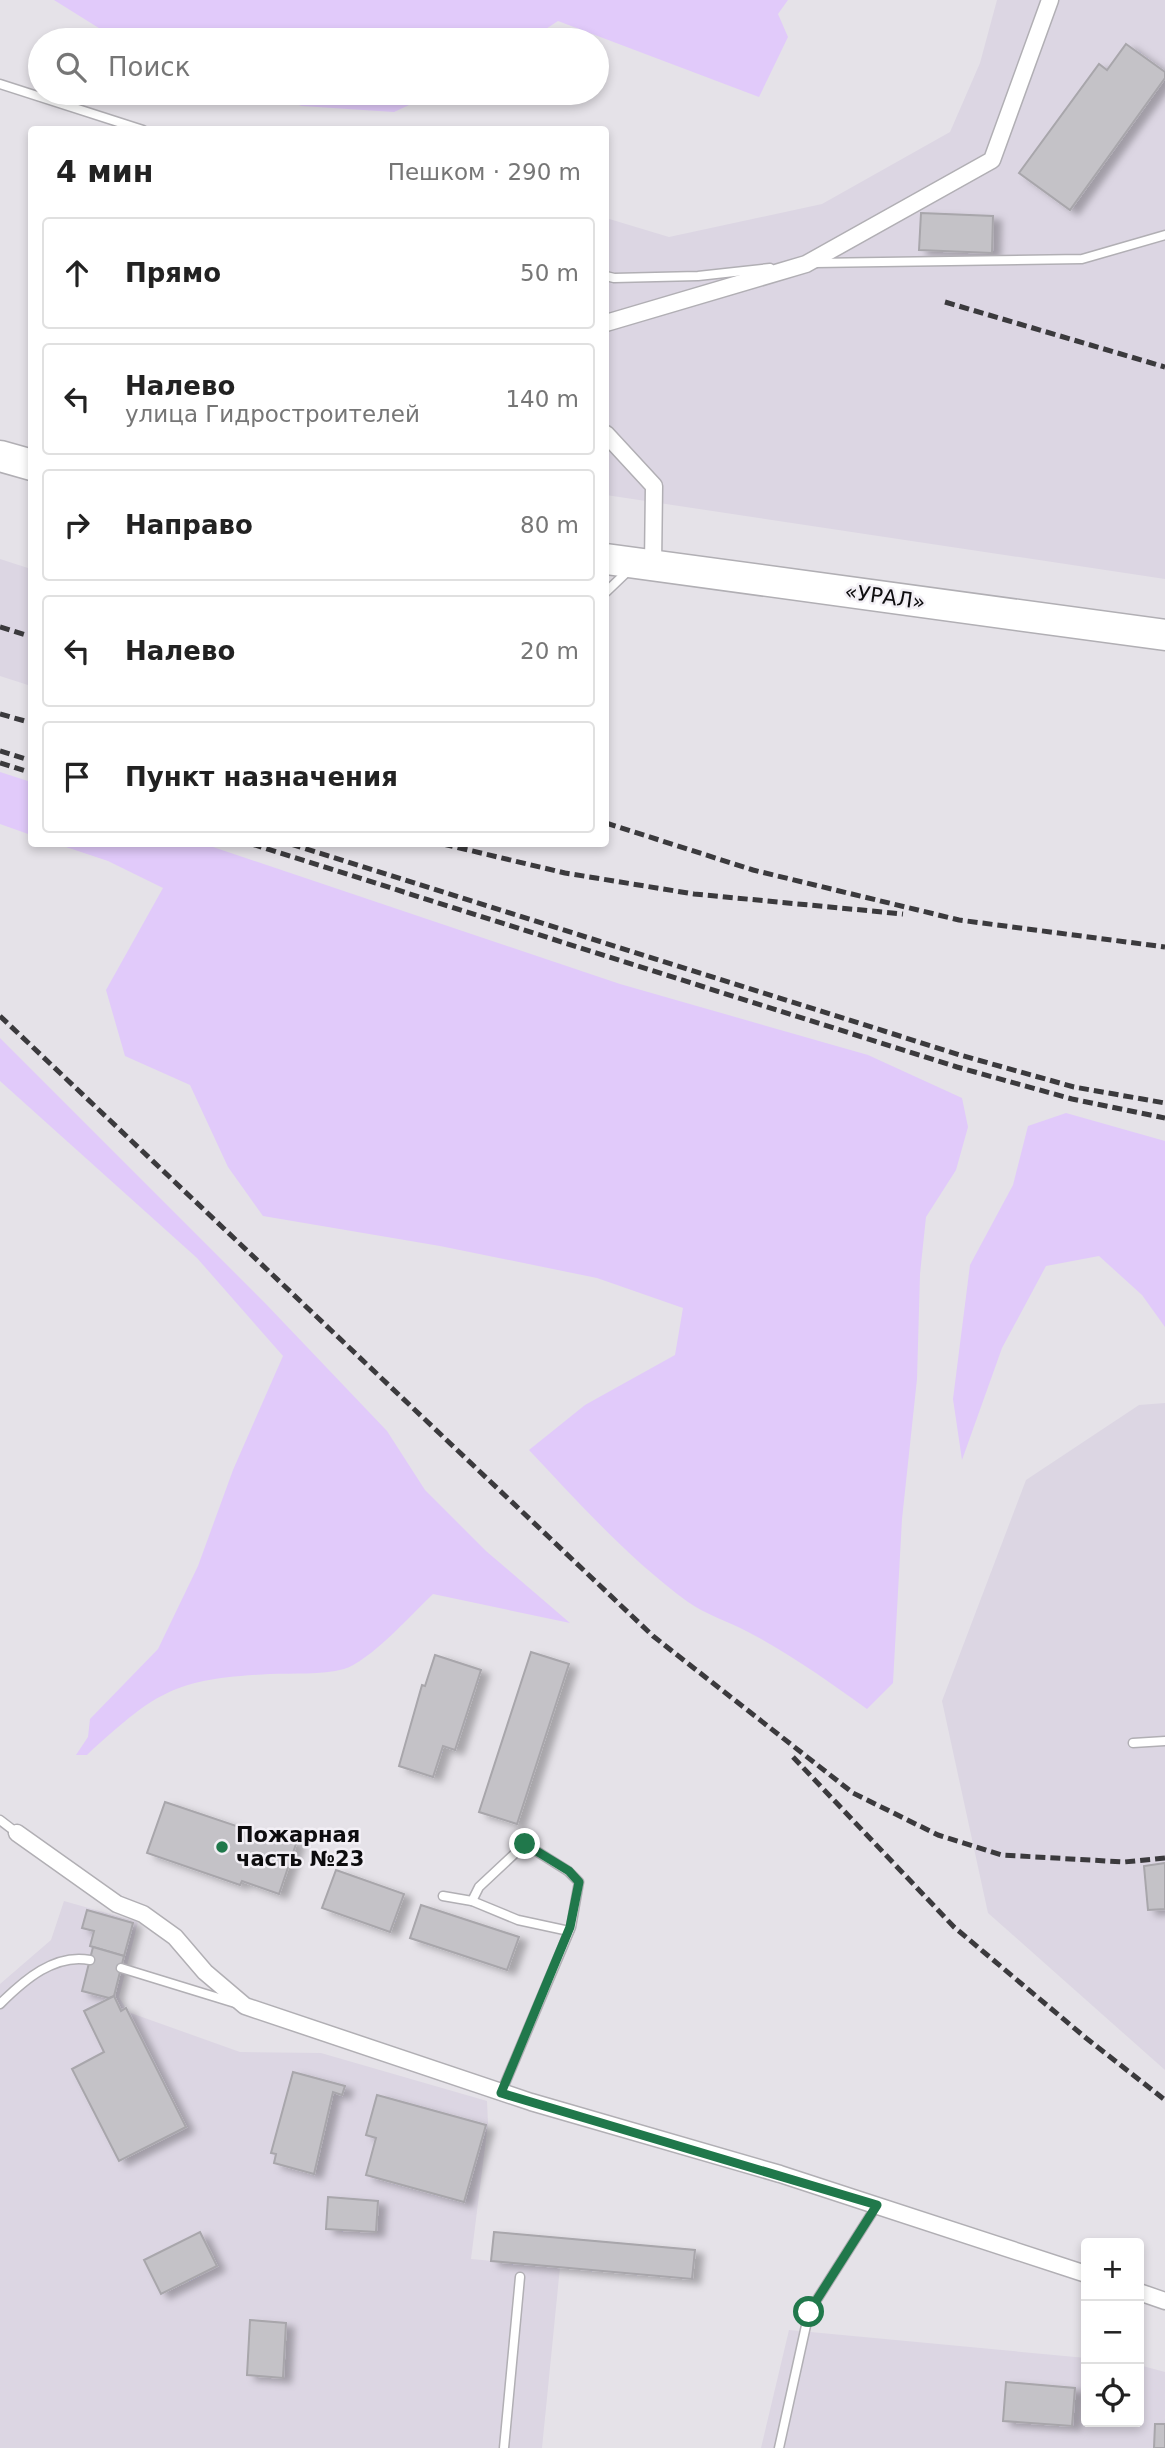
<!DOCTYPE html>
<html lang="ru">
<head>
<meta charset="utf-8">
<style>
  :root { --surface:#fff; --page:#f6f6f6; --text:#222; --muted:#767676; --line:#e0e0e0 }
  body { margin:0; font-family:"DejaVu Sans",sans-serif; background:var(--page); color:var(--text) }
  .controls { position:absolute; right:21px; bottom:21px; display:grid; overflow:hidden; border-radius:7px; box-shadow:0 4px 10px #0003 }
  .controls button { width:63px; height:63px; display:grid; place-items:center; padding:0; border:0; border-bottom:2px solid var(--line); background:var(--surface); color:var(--text); font:35px sans-serif }
  .stop { position:absolute; width:21px; height:21px; margin:-16px; border:5px solid #20784b; border-radius:50%; background:#fff }
  .stop.end { background:#20784b; border-color:#fff; box-shadow:0 2px 7px #0008 }
  .list { margin:0; padding:0; list-style:none }
  h2 { display:flex; justify-content:space-between; align-items:center; height:91px; margin:0; padding:0 28px; font-size:30px }
  h2 small { font-size:23px; font-weight:400; color:var(--muted) }
  .list li { display:grid; grid-template-columns:46px 1fr auto; gap:21px; align-items:center; box-sizing:border-box; height:112px; margin:0 14px 14px; padding:0 14px; border:2px solid var(--line); border-radius:7px }
  .list b { display:block; font-size:26px; white-space:nowrap }
  .list p { margin:0; font-size:23px; white-space:nowrap; color:var(--muted) }
  .list em { font-size:23px; font-style:normal; color:var(--muted) }
  .icon { flex:none; width:38px; height:38px; fill:none; stroke:currentColor; stroke-width:2; stroke-linecap:round; stroke-linejoin:round }
  .map { position:relative; flex:none; width:1165px; height:2448px; overflow:hidden }
  .search { position:absolute; background:var(--surface); box-shadow:0 4px 10px #0003; left:28px; top:28px; width:581px; height:77px; display:flex; align-items:center; gap:18px; box-sizing:border-box; padding:0 24px; border-radius:38px; color:var(--muted); font-size:26px }
  .panel { position:absolute; background:var(--surface); box-shadow:0 4px 10px #0003; left:28px; top:126px; width:581px; height:721px; border-radius:7px }
  .map>svg:first-child { display:block }
</style>
</head>
<body>
<div class="map">
<svg width="1165" height="2448" viewBox="0 0 1165 2448">
  <defs>
    <filter id="shadow"><feDropShadow dx="8" dy="4.5" stdDeviation="3.5" flood-color="#0004"/></filter>
  </defs>
  <rect width="100%" height="100%" fill="#e5e2e8"/>
  <g fill="#dcd6e3">
    <polygon points="997,0 1165,0 1165,579 606,495 606,218 669,237 822,204 950,132 980,63"/>
    <polygon points="0,559 31,569 31,686 0,676"/>
    <polygon points="1165,1403 1165,2070 988,1913 942,1701 1026,1480 1139,1405"/>
    <polygon points="64,1901 138,1922 119,1997 128,2012 240,2052 321,2053 487,2101 488,2123 471,2259 560,2267 542,2448 0,2448 0,1984 51,1940"/>
    <polygon points="789,2330 1086,2358 1086,2422 1139,2422 1139,2365 1165,2372 1165,2448 761,2448"/>
  </g>
  <g fill="#e1cafa">
    <polygon points="54,0 788,0 778,14 788,37 759,97 558,21 529,40 118,40"/>
    <polygon points="257,93 435,93 394,112 302,106"/>
    <polygon points="0,772 31,782 31,835 0,824"/>
    <path d="M57,844H204L620,984L868,1055L962,1098L968,1127L956,1170L926,1217L920,1274L917,1379L902,1519L893,1683L867,1709C829,1682 792,1655 750,1633C730,1622 706,1615 688,1602C629,1559 579,1503 529,1450L585,1405L675,1355L683,1308L597,1278L440,1246L263,1216L228,1167L190,1085L125,1056L106,990L163,888L108,861Z"/>
    <path d="M0,1038L265,1303L387,1431L425,1490L486,1551L570,1623L433,1594C414,1612 369,1662 344,1669C321,1675 293,1673 270,1674C174,1679 157,1691 87,1755H76L88,1737L90,1719L158,1649L198,1566L233,1470L283,1356L197,1258L0,1081Z"/>
    <polygon points="1066,1113 1165,1141 1165,1327 1142,1295 1099,1256 1046,1266 1002,1348 962,1460 953,1399 970,1265 1013,1185 1028,1126"/>
  </g>
  <g fill="#c4c2c7" stroke="#a8a6ab" stroke-width="2" filter="url(#shadow)">
    <polygon points="1126,44 1165,72 1165,78 1070,210 1019,173 1099,64 1107,70"/>
    <polygon points="921,213 993,216 992,253 919,250"/>
    <polygon points="531,1652 569,1664 517,1824 479,1812"/>
    <polygon points="435,1655 481,1670 455,1750 443,1746 433,1777 399,1766 422,1685 425,1686"/>
    <polygon points="165,1802 260,1834 262,1830 297,1841 279,1894 242,1881 240,1885 147,1853"/>
    <polygon points="1165,1863 1165,1909 1148,1910 1144,1866"/>
    <polygon points="336,1870 404,1894 390,1932 322,1908"/>
    <polygon points="421,1905 519,1937 507,1970 410,1938"/>
    <polygon points="87,1910 133,1923 124,1956 90,1946 94,1931 82,1928"/>
    <polygon points="93,1947 124,1956 114,1996 109,1998 82,1991"/>
    <polygon points="114,1996 121,2011 126,2008 186,2127 119,2161 72,2069 104,2052 84,2011"/>
    <polygon points="293,2072 345,2086 342,2095 333,2092 314,2174 274,2163 276,2154 271,2153"/>
    <polygon points="377,2095 486,2125 464,2202 366,2175 376,2138 366,2135"/>
    <polygon points="328,2197 378,2201 376,2232 326,2229"/>
    <polygon points="200,2232 217,2266 161,2294 144,2260"/>
    <polygon points="494,2232 695,2250 692,2279 491,2261"/>
    <polygon points="250,2320 286,2323 283,2378 247,2375"/>
    <polygon points="1006,2382 1075,2388 1072,2426 1003,2421"/>
    <polygon points="1155,2424 1165,2424 1165,2448 1154,2448"/>
  </g>
  <g fill="none" stroke-linecap="round" stroke-linejoin="round">
    <g stroke="#b1afb4" stroke-width="11">
      <g id="lane">
        <polyline points="0,84 143,130"/>
        <polyline points="814,263 1082,259 1165,235"/>
        <polyline points="606,276 614,278 698,276 770,268"/>
        <polyline points="606,592 629,570"/>
        <polyline points="1133,1743 1165,1741"/>
        <polyline points="0,1820 17,1833"/>
        <polyline points="443,1896 472,1901 479,1887 525,1844 568,1871 579,1882 571,1927 501,2093"/>
        <polyline points="472,1901 518,1920 569,1931"/>
        <polyline points="121,1968 235,2003"/>
        <path d="M0,2004C24,1980 55,1953 90,1960"/>
        <polyline points="504,2448 520,2277"/>
        <polyline points="779,2448 809,2312 877,2205"/>
      </g>
    </g>
    <g stroke="#b1afb4" stroke-width="19">
      <g id="street">
        <polyline points="606,323 806,264 992,160 1050,0"/>
        <polyline points="606,434 654,486 653,566"/>
        <polyline points="17,1833 117,1904 143,1914 175,1937 205,1972 245,2006 531,2102 780,2174 1086,2274"/>
        <polyline points="1139,2292 1165,2301"/>
      </g>
    </g>
    <g stroke="#b1afb4" stroke-width="33">
      <g id="highway">
        <polyline points="0,456 32,465"/>
        <polyline points="606,559 1165,635"/>
      </g>
    </g>
    <use href="#lane" stroke="#fff" stroke-width="8"/>
    <use href="#street" stroke="#fff" stroke-width="16"/>
    <use href="#highway" stroke="#fff" stroke-width="30"/>
    <g stroke="#3b3a3d" stroke-width="5" stroke-dasharray="10 5" stroke-linecap="butt">
      <polyline points="945,302 1165,367"/>
      <polyline points="0,627 32,637"/>
      <polyline points="0,714 32,723"/>
      <polyline points="0,751 32,761"/>
      <polyline points="0,763 32,773"/>
      <polyline points="606,823 753,870 959,920 1165,947"/>
      <polyline points="252,844 957,1067 1072,1099 1165,1118"/>
      <polyline points="291,844 960,1055 1074,1087 1165,1103"/>
      <polyline points="443,844 565,873 694,894 903,914"/>
      <polyline points="0,1016 653,1636 853,1793 938,1835 1002,1855 1124,1862 1165,1858"/>
      <polyline points="793,1757 954,1927 1086,2038 1165,2100"/>
    </g>
  </g>
  <g fill="none" stroke-linecap="round" stroke-linejoin="round">
    <polyline stroke="#20784b" stroke-width="9" points="525,1844 569,1871 579,1882 570,1927 501,2093 877,2205 809,2312"/>
  </g>
  <circle fill="#20784b" stroke="#f2eff5" stroke-width="2.5" cx="222" cy="1847" r="7"/>
  <g text-anchor="middle" stroke-width="5" stroke-linejoin="round" paint-order="stroke">
    <g font-size="21" fill="#0d0c0e" stroke="#f2eff5">
      <text transform="translate(885 597) rotate(8)" y="7">«УРАЛ»</text>
    </g>
    <g font-size="21" font-weight="bold" fill="#0d0c0e" stroke="#f2eff5" text-anchor="start">
      <text x="236" y="1842">Пожарная<tspan x="236" dy="24">часть №23</tspan></text>
    </g>
  </g>
</svg>
<div class="controls">
<button>+</button>
<button>−</button>
<button><svg class="icon" aria-label="locate" viewBox="0 0 24 24"><circle cx="12" cy="12" r="6"/><path d="M12 2v4M12 18v4M2 12h4M18 12h4"/></svg></button>
</div>
<div class="stop" style="left:809px;top:2312px"></div>
<div class="stop end" style="left:525px;top:1844px"></div>
<div class="search"><svg class="icon" aria-label="search" viewBox="0 0 24 24"><circle cx="10" cy="10" r="6"/><path d="M15 15l6 6"/></svg>Поиск</div>
<section class="panel">
<h2>4 мин<small>Пешком · 290 m</small></h2>
<ul class="list">
<li><svg class="icon" aria-label="ahead" viewBox="0 0 24 24"><path d="M12 20V5M6 11l6-6 6 6"/></svg><div><b>Прямо</b></div><em>50 m</em></li>
<li><svg class="icon" aria-label="left" viewBox="0 0 24 24"><path d="M17 20v-9H6M10 6l-5 5 5 5"/></svg><div><b>Налево</b><p>улица Гидростроителей</p></div><em>140 m</em></li>
<li><svg class="icon" aria-label="right" viewBox="0 0 24 24"><path d="M7 20v-9h11M14 6l5 5-5 5"/></svg><div><b>Направо</b></div><em>80 m</em></li>
<li><svg class="icon" aria-label="left" viewBox="0 0 24 24"><path d="M17 20v-9H6M10 6l-5 5 5 5"/></svg><div><b>Налево</b></div><em>20 m</em></li>
<li><svg class="icon" aria-label="arrive" viewBox="0 0 24 24"><path d="M6 21V4h12l-3 4 3 4H6"/></svg><div><b>Пункт назначения</b></div></li>
</ul>
</section>
</div>
</body>
</html>
